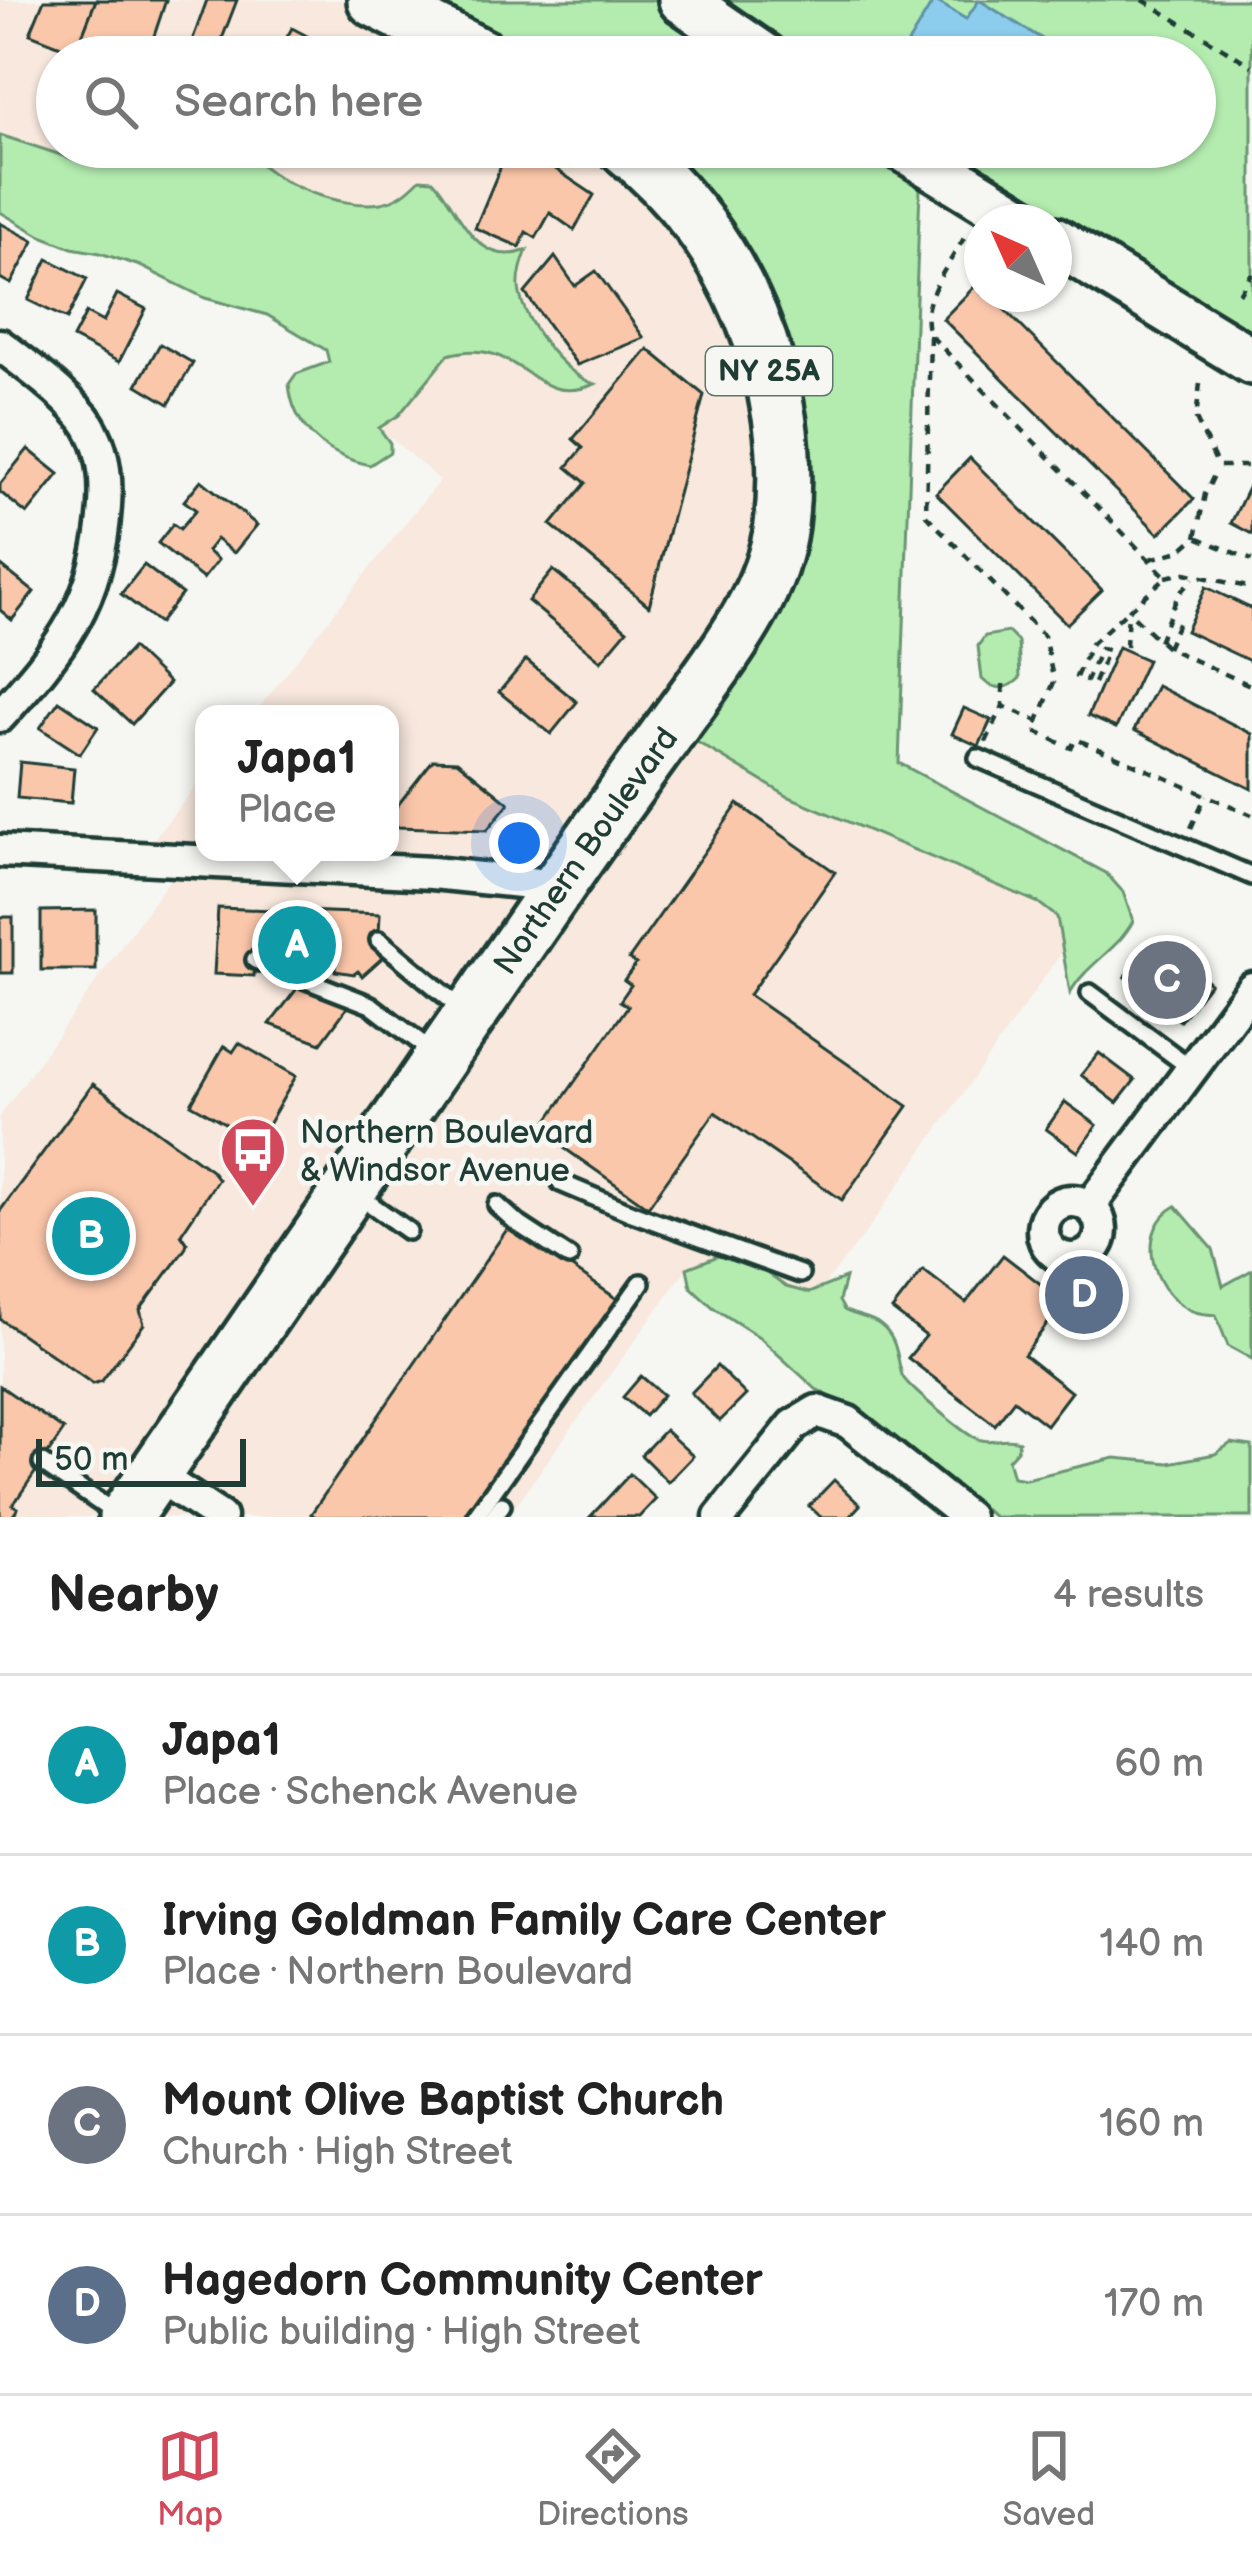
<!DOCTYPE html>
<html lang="en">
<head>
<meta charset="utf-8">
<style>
  :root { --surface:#fff; --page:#f2f2f2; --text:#222; --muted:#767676; --line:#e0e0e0; --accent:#d1495b }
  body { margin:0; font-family:"Balsamiq Sans",sans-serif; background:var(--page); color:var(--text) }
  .compass { position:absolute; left:964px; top:204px; width:108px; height:108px; border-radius:50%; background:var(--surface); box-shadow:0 3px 9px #0004; rotate:315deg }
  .scale { position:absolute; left:36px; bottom:30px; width:210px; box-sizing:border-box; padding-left:12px; border:6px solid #1f3d34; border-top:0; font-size:33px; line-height:42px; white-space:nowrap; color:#1f3d34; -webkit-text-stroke:9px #f6f6f2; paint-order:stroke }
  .you { position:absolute; left:519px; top:843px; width:42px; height:42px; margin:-30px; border:9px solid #fff; border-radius:50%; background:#1a73e8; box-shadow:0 0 0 18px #1a73e833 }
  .badge { display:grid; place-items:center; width:78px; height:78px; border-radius:50%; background:var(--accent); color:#fff; font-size:39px; font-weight:700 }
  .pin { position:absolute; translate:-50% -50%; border:6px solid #fff; box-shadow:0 3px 12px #0006 }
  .popup { position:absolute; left:195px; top:705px; width:204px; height:156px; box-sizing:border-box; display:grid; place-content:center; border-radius:24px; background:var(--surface); filter:drop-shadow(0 3px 9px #0005); font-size:39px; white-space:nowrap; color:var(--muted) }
  .popup b { font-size:45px; color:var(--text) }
  .popup::after { content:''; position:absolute; left:50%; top:100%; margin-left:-24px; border:24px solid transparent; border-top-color:var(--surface) }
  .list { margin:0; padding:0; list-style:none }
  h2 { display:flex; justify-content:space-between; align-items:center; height:156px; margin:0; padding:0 48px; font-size:51px }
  h2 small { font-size:39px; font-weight:400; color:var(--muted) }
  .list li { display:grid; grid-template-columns:78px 1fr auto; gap:36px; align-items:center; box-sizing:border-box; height:180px; padding:0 48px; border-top:3px solid var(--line) }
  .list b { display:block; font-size:45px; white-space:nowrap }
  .list p { margin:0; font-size:39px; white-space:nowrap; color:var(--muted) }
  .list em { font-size:39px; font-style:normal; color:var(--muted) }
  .icon { flex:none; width:66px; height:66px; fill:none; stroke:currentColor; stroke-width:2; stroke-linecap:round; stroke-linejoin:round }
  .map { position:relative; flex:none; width:1252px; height:1517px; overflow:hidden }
  .search { position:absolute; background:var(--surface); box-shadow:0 3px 9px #0004; left:36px; right:36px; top:36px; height:132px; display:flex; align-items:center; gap:30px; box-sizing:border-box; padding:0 42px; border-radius:66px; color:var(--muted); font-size:45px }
  .sheet { height:876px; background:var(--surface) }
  nav { display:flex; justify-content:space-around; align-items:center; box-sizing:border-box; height:168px; border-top:3px solid var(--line); background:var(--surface); font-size:33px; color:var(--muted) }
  nav a { display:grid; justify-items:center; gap:6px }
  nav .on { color:var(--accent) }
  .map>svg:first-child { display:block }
</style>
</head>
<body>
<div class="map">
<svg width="1252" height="1517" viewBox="0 0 1252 1517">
  <rect width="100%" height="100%" fill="#f6f6f2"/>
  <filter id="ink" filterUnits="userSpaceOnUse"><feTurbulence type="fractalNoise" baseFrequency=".00833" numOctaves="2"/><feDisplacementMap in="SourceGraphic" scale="24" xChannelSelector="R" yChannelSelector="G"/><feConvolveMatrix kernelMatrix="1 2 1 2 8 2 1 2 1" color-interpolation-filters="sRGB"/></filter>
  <g filter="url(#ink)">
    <polygon fill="#f8e8dd" points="0,0 374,0 484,57 57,57 57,147 624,147 717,248 781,528 672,727 787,796 1039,903 1057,916 1064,949 861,1239 824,1285 809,1293 786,1287 772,1276 687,1268 507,1517 0,1517 0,1116 180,865 137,860 204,776 204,852 390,852 390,714 254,714 440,480 379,428 451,341 0,136"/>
    <g fill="#b4ecb0" stroke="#6a9472" stroke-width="3">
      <path d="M374,0H1252V361L921,161L899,763L1106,873L1123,892L1133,921C1118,950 1086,964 1070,993L1057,917L1039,903L787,796L672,727L765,581L763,347L624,147H1195V57H484Z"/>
      <path d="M0,135L73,159L101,161L133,147H248C263,182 344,210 381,203C398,200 408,191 420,179L433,180C459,207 475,271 527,250C522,262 518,275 519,288C522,321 564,375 595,384C530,411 524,334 448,355L399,415L379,428L390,443V452L370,465C327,456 293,429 289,384L296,374L329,362L326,350L267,315L205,298L140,266L100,253L72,248L41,236L0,212Z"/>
      <path d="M1008,632L1018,642L1020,678C1009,690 993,691 982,679L978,646L985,636Z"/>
      <path d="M1176,1206L1213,1249L1223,1286L1252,1270V1359L1228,1346L1216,1315C1206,1314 1196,1314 1188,1309C1150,1289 1136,1228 1176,1206Z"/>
      <path d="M718,1256L757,1266L786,1287L809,1293L845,1278L839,1301L844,1310C855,1316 870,1317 879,1324C898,1338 896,1355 902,1375C905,1385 962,1431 973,1437C990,1446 1003,1435 1019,1441L1017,1450L1008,1460L1013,1477L1026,1479L1115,1458L1169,1463L1215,1454L1231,1443L1252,1446V1517H994L870,1417L816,1389L759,1337L714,1308L691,1287L687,1268Z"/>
    </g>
    <polygon fill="#8ccced" stroke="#6093a3" stroke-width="3" points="934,0 966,19 979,0 1047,42 1038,57 926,57 907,45"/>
    <g fill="#fbc7ab" stroke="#1f3d34" stroke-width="3">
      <polygon points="44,0 96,0 76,52 30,34"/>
      <polygon points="96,0 166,0 147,57 121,57 80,41"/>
      <polygon points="207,0 237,0 215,57 193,57 187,55"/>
      <polygon points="292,28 339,53 342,57 276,57"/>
      <polygon points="508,149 551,166 594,195 574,230 550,213 536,238 526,232 520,247 475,228"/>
      <polygon points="0,223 34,241 11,284 0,278"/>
      <polygon points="555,257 575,286 596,271 644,338 577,365 525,293"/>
      <polygon points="48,259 87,279 67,319 28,300"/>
      <polygon points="978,283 982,294 989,294 1194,499 1159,534 943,319"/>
      <polygon points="117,294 146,309 119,362 73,338 86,313 103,322"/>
      <polygon points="160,344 193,363 169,404 137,385"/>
      <polygon points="648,349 704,395 649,606 551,525 586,483 567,467 583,448 573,439"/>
      <polygon points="28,449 59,474 27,514 0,492 0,484"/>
      <polygon points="970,458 1102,590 1067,624 936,493"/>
      <polygon points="201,480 257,525 234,553 216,539 207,551 218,560 203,579 158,543 173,524 180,529 196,510 184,501"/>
      <polygon points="1252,480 1252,534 1231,523"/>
      <polygon points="0,565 34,592 12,620 0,610"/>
      <polygon points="144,565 182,594 159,623 121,594"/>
      <polygon points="553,570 627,630 601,661 528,601"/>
      <polygon points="1206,587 1252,609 1252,662 1186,631"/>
      <polygon points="1118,647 1147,660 1116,728 1088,716"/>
      <polygon points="132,648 169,683 132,724 94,689"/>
      <polygon points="526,660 577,702 551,734 499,692"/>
      <polygon points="1157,686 1252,734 1252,789 1134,730"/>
      <polygon points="59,701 98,727 80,754 40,728"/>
      <polygon points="964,708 991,720 979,746 952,734"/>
      <polygon points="433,760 457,761 509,803 487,830 398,827 390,820 390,815"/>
      <polygon points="20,762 74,768 71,803 17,798"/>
      <polygon points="738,804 835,872 749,995 908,1106 842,1200 715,1112 648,1207 557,1143 560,1138 543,1127 628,1006 620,1001 631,985 624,980 636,964 629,959"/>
      <polygon points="218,908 380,914 378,953 382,958 362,976 358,971 354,974 335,971 335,964 312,963 313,952 256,950 254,976 214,974"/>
      <polygon points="96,910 96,970 41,970 41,911"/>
      <rect x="0" y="917" width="13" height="56"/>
      <polygon points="1155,939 1210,983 1180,1021 1125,977"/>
      <polygon points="305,985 352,1001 321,1043 270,1024 298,987"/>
      <polygon points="239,1043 296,1076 258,1142 191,1104 224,1046 233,1052"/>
      <polygon points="1099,1053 1135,1080 1117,1103 1081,1075"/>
      <polygon points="93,1084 211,1170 218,1179 181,1234 187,1243 185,1249 140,1310 144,1324 102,1381 93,1384 0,1319 0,1211"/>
      <polygon points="1065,1102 1097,1125 1078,1152 1046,1129"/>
      <polygon points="510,1225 617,1299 466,1517 316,1517 311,1514"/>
      <polygon points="1003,1255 1064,1302 1024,1355 1071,1392 1046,1425 1014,1400 995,1425 908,1358 926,1336 892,1310 923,1270 966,1303"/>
      <polygon points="717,1366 746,1395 720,1421 691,1393"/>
      <polygon points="641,1376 663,1395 645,1416 623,1397"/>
      <polygon points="0,1386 64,1430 13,1505 18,1508 12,1517 0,1517"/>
      <polygon points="665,1430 693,1456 668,1482 641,1455"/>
      <polygon points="630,1474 656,1499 639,1517 590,1517"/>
      <polygon points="834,1480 860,1505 849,1517 821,1517 809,1506"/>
    </g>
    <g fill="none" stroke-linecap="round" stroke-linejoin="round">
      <g stroke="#1f3d34" stroke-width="24">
        <g id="service">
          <polyline points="978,758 1252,876"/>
          <polyline points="379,940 464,1011"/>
          <polyline points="255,960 371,1005 434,1053"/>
          <polyline points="1090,993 1192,1069"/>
          <polyline points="561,1183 632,1213 800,1274"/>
          <polyline points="358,1195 408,1231"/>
          <polyline points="497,1205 517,1223 569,1257"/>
          <polyline points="42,1463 118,1515"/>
          <polyline points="475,1517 641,1283"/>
          <polyline points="493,1517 502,1505"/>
        </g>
      </g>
      <g stroke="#1f3d34" stroke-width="39">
        <g id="minor">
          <path d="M0,345C28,366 62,391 84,418C103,443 107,476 105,506C99,602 62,647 0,716"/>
          <polyline points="0,851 432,873 558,886"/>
          <circle cx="1072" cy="1230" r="29"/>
          <polyline points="1089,1207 1252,988"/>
          <polyline points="155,1474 220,1517"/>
          <polyline points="720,1517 794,1425 817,1411 848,1422 967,1517"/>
        </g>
      </g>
      <g stroke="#1f3d34" stroke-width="54">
        <g id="secondary">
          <polyline points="682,0 765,57"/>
          <polyline points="902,147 1024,222"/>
          <polyline points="1054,240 1252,361"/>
        </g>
      </g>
      <g stroke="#1f3d34" stroke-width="60">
        <g id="primary">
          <polyline points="374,0 484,57"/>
          <path id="s1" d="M125,1517C270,1307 413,1096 558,887C599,827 642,768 685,709C724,654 772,595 781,525C798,384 736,235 624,147"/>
        </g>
      </g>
      <g stroke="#1f3d34" stroke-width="4.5" stroke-dasharray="9 9" stroke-linecap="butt">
        <polyline points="1143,0 1252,66"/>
        <path d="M964,238C949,265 916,305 930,335L1166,577L1128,611L1167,648L1252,686"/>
        <polyline points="1239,294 1252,273"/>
        <polyline points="930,335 926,515 1044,636 1054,682 1038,721"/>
        <polyline points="1200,383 1196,419 1218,466 1252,466"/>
        <polyline points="1196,537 1205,494 1217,469"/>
        <polyline points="1150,559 1180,551 1196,537 1252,560"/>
        <polyline points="1166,577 1185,573 1252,588"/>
        <polyline points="1159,641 1178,595 1193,578"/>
        <polyline points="1126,646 1128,611"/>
        <polyline points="1167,648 1178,623"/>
        <polyline points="1094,683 1108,650 1101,648 1086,681 1076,677 1091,644 1126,612"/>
        <polyline points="1003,684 1003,706"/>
        <polyline points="986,742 1003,706 1038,721 1034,731 1071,748 1076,739 1252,815"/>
        <polyline points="1191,828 1206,795"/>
      </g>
      <use href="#service" stroke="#f6f6f2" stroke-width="15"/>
      <use href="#minor" stroke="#f6f6f2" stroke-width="30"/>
      <use href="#secondary" stroke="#f6f6f2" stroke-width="45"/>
      <use href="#primary" stroke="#f6f6f2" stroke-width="51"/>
    </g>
  </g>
  <defs>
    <g id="bus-pin" transform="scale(3.45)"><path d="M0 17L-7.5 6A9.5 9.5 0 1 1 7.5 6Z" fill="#d1495b" stroke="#f6f6f2"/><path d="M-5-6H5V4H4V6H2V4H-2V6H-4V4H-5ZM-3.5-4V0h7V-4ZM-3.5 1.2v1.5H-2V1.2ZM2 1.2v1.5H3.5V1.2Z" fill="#fff"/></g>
  </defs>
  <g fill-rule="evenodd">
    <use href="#bus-pin" x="253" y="1150"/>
  </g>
  <g text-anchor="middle" stroke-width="10" stroke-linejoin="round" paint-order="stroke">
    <rect fill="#f6f6f2" stroke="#60746d" stroke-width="3" x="706" y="347" width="126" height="48" rx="9"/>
    <g font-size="30" font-weight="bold" fill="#1f3d34">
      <text x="769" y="381">NY 25A</text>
    </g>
    <g font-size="33" fill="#1f3d34" stroke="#f6f6f2">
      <text dy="12" stroke="none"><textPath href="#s1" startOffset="810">Northern Boulevard</textPath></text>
    </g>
    <g font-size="33" fill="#1f3d34" stroke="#f6f6f2" text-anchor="start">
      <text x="300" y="1143">Northern Boulevard<tspan x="300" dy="38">&amp; Windsor Avenue</tspan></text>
    </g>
  </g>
</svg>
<svg class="compass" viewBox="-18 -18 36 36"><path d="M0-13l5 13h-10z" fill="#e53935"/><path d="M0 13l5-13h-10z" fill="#767676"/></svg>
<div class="scale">50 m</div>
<div class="you"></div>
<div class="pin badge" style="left:297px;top:945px;background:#0f9aa8">A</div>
<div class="popup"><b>Japa1</b>Place</div>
<div class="pin badge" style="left:91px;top:1236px;background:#0f9aa8">B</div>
<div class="pin badge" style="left:1167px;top:980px;background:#6b7280">C</div>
<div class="pin badge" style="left:1084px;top:1295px;background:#5c6f8a">D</div>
<div class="search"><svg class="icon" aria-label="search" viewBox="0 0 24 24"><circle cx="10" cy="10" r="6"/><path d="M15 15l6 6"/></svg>Search here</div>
</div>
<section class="sheet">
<h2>Nearby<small>4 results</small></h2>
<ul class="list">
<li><span class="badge" style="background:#0f9aa8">A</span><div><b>Japa1</b><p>Place · Schenck Avenue</p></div><em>60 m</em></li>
<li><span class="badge" style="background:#0f9aa8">B</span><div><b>Irving Goldman Family Care Center</b><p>Place · Northern Boulevard</p></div><em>140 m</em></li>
<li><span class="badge" style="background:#6b7280">C</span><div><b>Mount Olive Baptist Church</b><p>Church · High Street</p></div><em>160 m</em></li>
<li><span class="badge" style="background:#5c6f8a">D</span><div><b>Hagedorn Community Center</b><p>Public building · High Street</p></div><em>170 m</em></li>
</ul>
</section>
<nav>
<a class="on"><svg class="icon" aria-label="map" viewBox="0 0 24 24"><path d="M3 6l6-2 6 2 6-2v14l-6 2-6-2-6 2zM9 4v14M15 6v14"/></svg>Map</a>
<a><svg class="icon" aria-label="directions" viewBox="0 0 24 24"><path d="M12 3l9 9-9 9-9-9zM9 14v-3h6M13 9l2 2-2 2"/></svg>Directions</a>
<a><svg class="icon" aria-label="saved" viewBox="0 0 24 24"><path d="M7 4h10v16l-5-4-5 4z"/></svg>Saved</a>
</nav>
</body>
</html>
